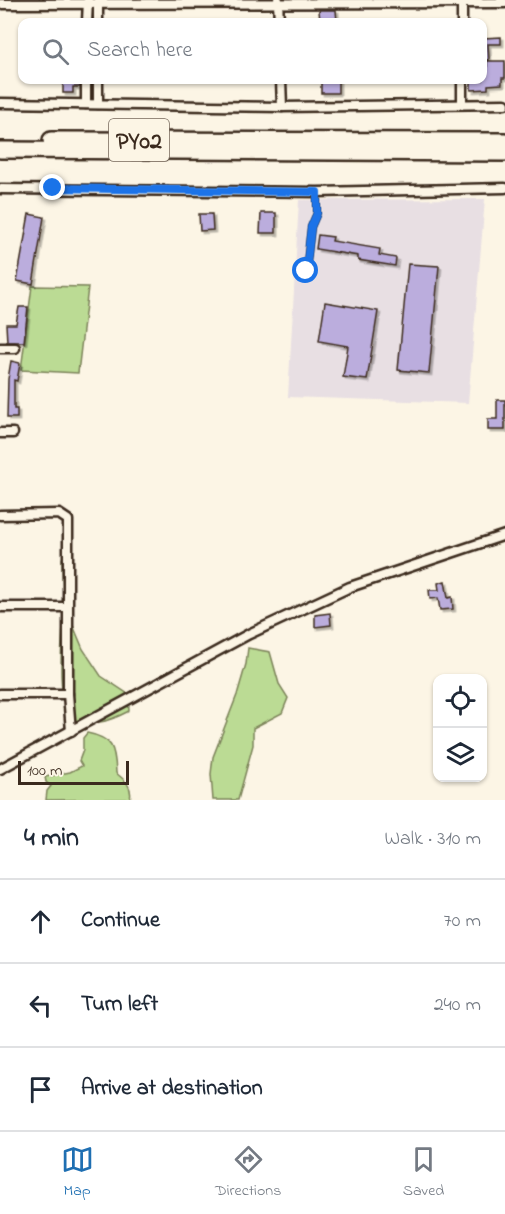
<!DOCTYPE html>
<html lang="en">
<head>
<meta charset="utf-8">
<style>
  :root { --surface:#fff; --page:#f6f6f7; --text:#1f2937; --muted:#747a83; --line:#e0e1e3; --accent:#1f6fb2 }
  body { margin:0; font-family:"Indie Flower",sans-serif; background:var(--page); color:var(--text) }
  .controls { position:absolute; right:18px; bottom:18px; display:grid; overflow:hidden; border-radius:12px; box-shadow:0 2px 4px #0004 }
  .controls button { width:54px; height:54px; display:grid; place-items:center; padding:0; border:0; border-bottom:2px solid var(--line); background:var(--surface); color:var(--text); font:30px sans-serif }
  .scale { position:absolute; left:18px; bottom:15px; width:111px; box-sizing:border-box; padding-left:6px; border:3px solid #3b2a1e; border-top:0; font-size:16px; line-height:21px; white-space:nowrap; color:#3b2a1e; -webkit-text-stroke:4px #fcf5e5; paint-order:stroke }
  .stop { position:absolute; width:18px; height:18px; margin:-14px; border:4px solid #1a73e8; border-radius:50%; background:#fff }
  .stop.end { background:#1a73e8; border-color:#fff; box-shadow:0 2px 6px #0008 }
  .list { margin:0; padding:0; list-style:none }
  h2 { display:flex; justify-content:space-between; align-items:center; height:78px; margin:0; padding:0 24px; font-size:26px }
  h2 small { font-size:20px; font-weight:400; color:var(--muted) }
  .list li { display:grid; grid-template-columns:39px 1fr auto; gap:18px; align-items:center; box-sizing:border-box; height:84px; padding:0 24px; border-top:2px solid var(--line) }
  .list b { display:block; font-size:22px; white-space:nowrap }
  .list em { font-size:20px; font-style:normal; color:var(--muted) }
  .icon { flex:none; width:33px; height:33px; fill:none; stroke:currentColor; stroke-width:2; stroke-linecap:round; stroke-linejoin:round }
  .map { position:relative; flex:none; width:505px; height:800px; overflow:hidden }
  .search { position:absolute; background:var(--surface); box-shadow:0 2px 4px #0004; left:18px; right:18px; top:18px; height:66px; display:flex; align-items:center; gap:15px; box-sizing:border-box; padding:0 21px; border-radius:12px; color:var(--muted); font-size:22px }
  .sheet { height:330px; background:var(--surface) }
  nav { display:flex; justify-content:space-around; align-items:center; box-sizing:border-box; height:84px; border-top:2px solid var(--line); background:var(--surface); font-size:16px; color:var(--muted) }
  nav a { display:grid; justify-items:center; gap:3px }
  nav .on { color:var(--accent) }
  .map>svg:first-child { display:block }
</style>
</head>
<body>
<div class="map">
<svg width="505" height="800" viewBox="0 0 505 800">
  <defs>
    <filter id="shadow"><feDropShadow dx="2.5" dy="2.5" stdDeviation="0" flood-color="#0004"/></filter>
  </defs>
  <rect width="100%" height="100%" fill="#fcf5e5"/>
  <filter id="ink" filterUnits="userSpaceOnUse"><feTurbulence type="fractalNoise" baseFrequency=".0167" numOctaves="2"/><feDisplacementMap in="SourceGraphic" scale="12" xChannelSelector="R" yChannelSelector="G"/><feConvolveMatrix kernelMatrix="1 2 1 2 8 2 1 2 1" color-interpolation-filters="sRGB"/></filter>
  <g filter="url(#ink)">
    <polygon fill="#e8dfe3" points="485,199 468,403 288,397 299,200"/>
    <g fill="#bbdb94" stroke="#7b8259" stroke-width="1.5">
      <polygon points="32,286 88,287 78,373 21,370"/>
      <path d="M62,559L73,570L69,602L70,618L83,649L101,676L128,694L129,711C106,723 94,726 68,719C58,689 61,657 63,625C64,603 62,581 62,559Z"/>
      <polygon points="248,648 270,652 279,684 288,698 282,713 253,728 253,745 238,800 213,800 211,774 213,757 237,695 246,664"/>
      <path d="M87,733C113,738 115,748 116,773C125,780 133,787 130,799L46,800L47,791L51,786L46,782L45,777L70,772L82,766L79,761L83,750V738Z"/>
    </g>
    <g fill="#bbaddd" stroke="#3b2a1e" stroke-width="1.5" filter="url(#shadow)">
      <polygon points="319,10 336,10 337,22 320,22"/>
      <polygon points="501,37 501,44 488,44 489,60 483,60 483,38"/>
      <polygon points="487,61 505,61 505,78 502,78 502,84 488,85 488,89 471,90 471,80 483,80 483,73 487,73"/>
      <polygon points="63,80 80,80 80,87 73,87 73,93 63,93"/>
      <rect x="321" y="80" width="17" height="13"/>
      <polygon points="261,213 276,213 276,233 260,233"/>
      <polygon points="29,214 44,217 33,284 17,281"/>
      <polygon points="199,214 212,214 213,230 200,231"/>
      <polygon points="318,235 333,237 332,241 380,249 379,255 396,258 395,266 358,260 358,256 316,249"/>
      <polygon points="408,264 439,266 429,373 398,370"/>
      <polygon points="325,302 378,311 367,380 343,377 348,346 319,341"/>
      <polygon points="19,307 28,307 24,342 7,342 6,324 16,324"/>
      <polygon points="11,361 20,363 17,381 14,380 14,409 17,409 17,418 7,418 8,379"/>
      <polygon points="497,400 505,400 505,430 488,430 488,419 497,419"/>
      <polygon points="445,581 448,598 452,597 453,609 440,610 438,598 430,599 429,590 439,590 438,583"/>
      <polygon points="330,613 331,625 315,627 315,615"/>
    </g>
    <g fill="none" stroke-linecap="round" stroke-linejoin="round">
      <g stroke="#3b2a1e" stroke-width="8">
        <polyline id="lane" points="306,271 311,227 317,213 317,192"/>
      </g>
      <g stroke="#3b2a1e" stroke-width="13">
        <g id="street">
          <polyline points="278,0 279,22"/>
          <polyline points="0,4 505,3"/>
          <polyline points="87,22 88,0"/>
          <polyline points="98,22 98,0"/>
          <polyline points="462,22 462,0"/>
          <polyline points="98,80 98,104"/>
          <polyline points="281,80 282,107"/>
          <polyline points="462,80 462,103"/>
          <polyline points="0,103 282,107 505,104"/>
          <polyline points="86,104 86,80"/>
          <polyline points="0,189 317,192 505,188"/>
          <polyline points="0,348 15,348"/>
          <polyline points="0,433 13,433"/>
          <polyline points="0,515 59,514 68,520 68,694 71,731"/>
          <polyline points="0,607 67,607"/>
          <polyline points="0,694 68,694"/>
          <polyline points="0,769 249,634 350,587 505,535"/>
        </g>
      </g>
      <g stroke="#3b2a1e" stroke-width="20">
        <g id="highway">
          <polyline points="51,140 505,141"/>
          <polyline points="0,150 505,153"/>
        </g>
      </g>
      <use href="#lane" stroke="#fcf5e5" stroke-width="4"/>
      <use href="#street" stroke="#fcf5e5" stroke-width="8"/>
      <use href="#highway" stroke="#fcf5e5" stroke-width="15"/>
    </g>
  </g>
  <g fill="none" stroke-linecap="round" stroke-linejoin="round" filter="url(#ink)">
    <polyline stroke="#1a73e8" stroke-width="8" points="53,188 317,192 317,213 311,227 306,271"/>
  </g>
  <g text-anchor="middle" stroke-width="6" stroke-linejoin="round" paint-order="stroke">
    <rect fill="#fcf5e5" stroke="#75675a" stroke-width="1.5" x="109" y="119" width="60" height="42" rx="4.5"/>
    <g font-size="24" font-weight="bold" fill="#3b2a1e">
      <text x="139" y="148">PY02</text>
    </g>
  </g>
</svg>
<div class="controls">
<button><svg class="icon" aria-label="locate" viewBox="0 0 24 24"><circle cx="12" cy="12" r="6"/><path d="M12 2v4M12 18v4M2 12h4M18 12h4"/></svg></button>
<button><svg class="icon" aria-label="layers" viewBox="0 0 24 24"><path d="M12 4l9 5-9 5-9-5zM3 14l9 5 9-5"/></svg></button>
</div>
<div class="scale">100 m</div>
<div class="stop" style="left:306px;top:271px"></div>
<div class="stop end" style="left:53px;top:188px"></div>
<div class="search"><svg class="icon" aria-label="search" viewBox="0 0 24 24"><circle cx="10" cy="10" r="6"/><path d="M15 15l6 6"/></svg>Search here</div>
</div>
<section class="sheet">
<h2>4 min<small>Walk · 310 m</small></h2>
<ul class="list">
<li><svg class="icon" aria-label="ahead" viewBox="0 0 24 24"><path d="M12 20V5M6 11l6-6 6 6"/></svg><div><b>Continue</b></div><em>70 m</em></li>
<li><svg class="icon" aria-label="left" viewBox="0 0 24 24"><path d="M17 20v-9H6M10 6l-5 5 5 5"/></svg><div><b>Turn left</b></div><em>240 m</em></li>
<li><svg class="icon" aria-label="arrive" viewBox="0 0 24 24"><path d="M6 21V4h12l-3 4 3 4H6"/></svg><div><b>Arrive at destination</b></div></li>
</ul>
</section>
<nav>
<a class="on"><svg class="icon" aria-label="map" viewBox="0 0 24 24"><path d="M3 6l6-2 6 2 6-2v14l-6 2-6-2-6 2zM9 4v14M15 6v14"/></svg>Map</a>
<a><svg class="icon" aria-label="directions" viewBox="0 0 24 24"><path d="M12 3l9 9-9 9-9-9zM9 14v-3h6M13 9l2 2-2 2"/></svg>Directions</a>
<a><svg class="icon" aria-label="saved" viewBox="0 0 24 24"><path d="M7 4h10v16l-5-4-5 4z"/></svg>Saved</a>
</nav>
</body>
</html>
